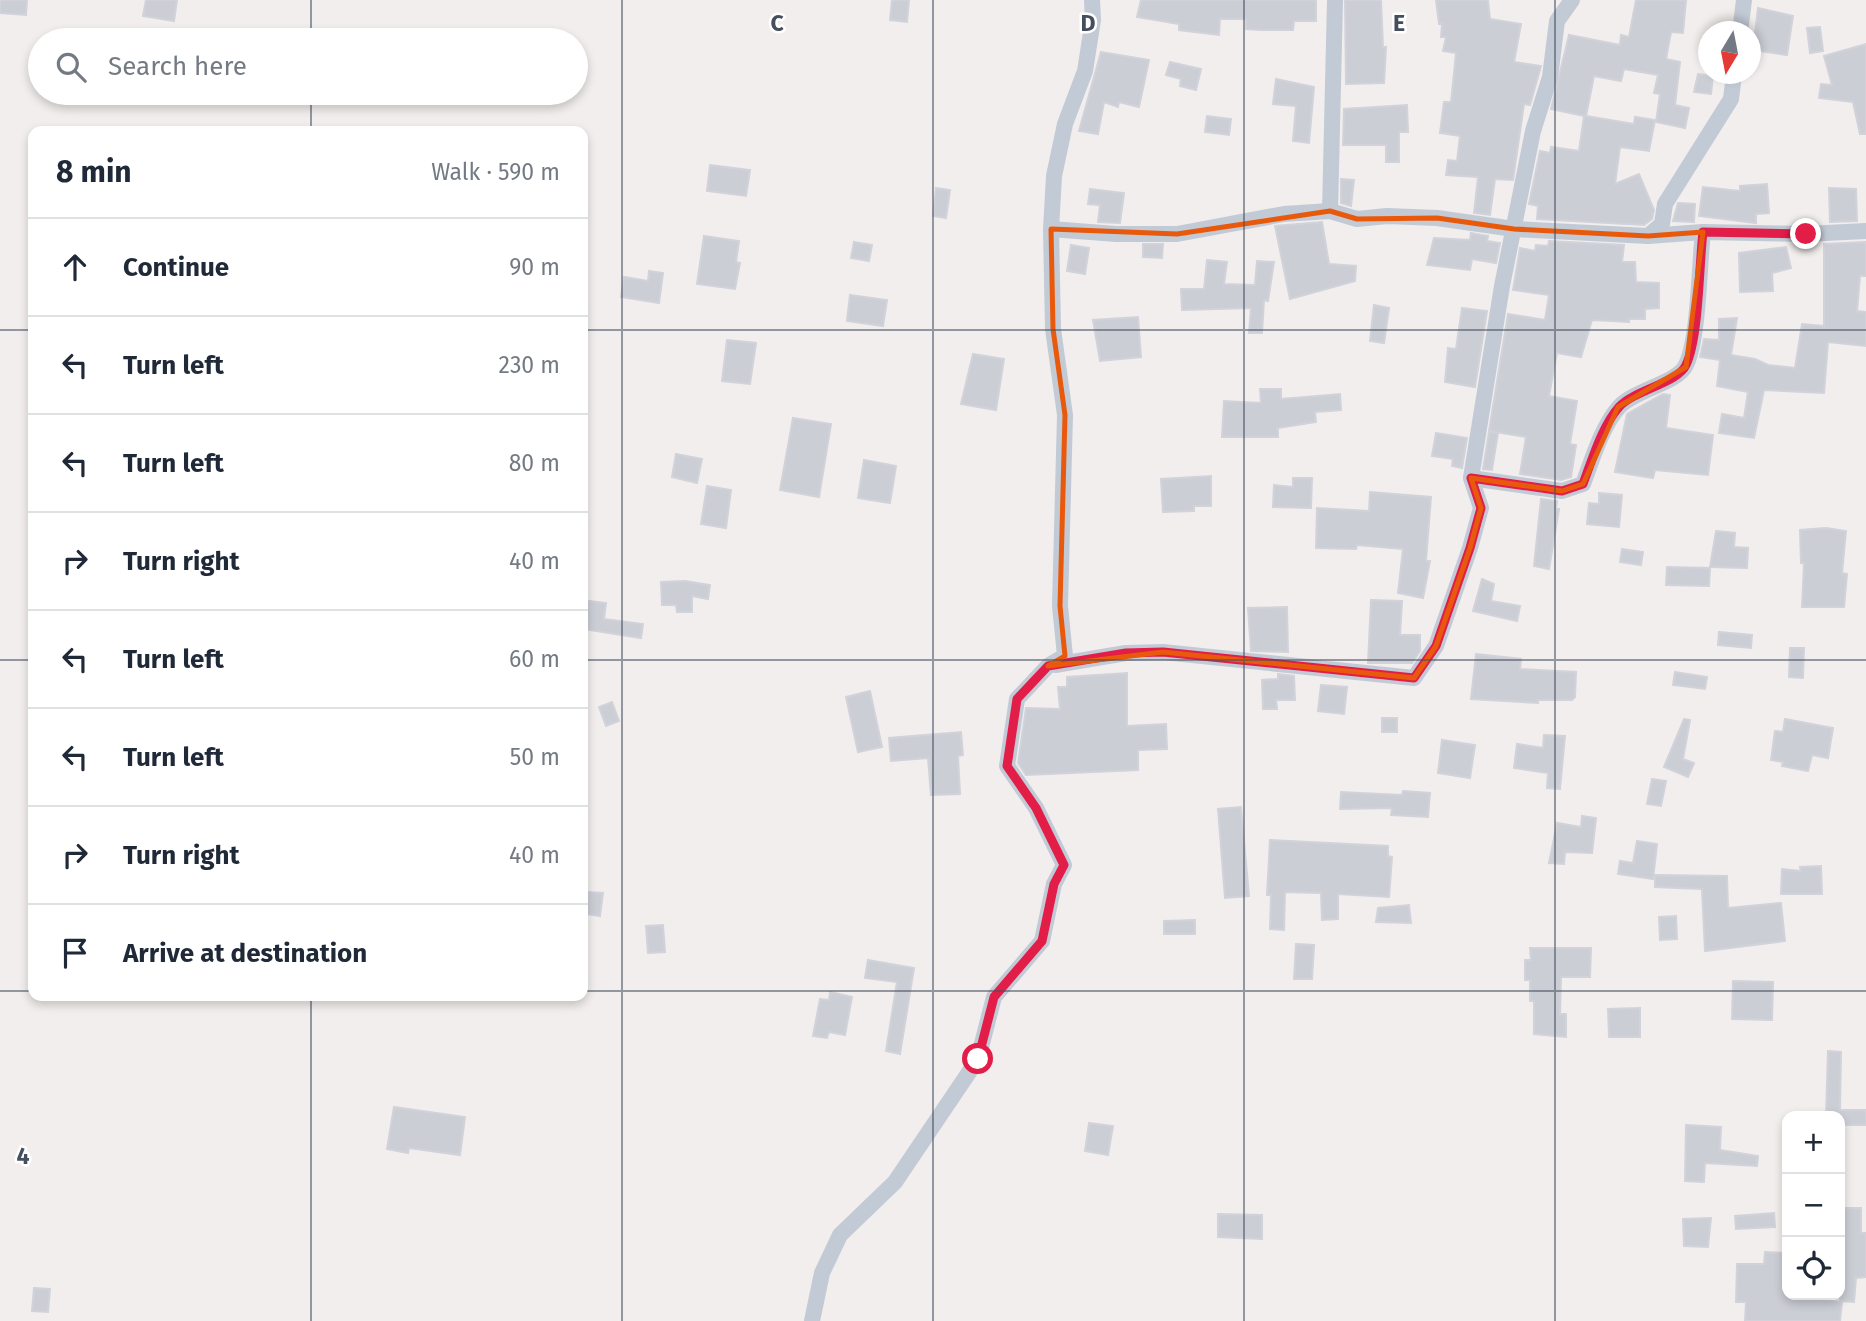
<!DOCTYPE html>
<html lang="en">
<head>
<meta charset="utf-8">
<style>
  :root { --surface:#fff; --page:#f6f6f7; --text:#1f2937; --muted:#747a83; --line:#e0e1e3 }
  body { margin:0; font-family:"Fira Sans",sans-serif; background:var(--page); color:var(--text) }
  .controls { position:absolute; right:21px; bottom:21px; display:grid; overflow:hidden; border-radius:14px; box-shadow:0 4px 10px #0003 }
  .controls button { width:63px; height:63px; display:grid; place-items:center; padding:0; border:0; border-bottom:2px solid var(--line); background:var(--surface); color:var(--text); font:35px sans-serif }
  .compass { position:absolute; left:1698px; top:21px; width:63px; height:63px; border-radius:50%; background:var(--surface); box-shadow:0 4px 10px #0003; rotate:190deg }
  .stop { position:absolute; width:21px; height:21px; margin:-16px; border:5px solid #e11d48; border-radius:50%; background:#fff }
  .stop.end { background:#e11d48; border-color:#fff; box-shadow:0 2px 7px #0008 }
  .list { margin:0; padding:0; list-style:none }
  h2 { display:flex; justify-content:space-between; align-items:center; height:91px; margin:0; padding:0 28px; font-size:30px }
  h2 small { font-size:23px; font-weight:400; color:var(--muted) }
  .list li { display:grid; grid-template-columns:46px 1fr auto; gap:21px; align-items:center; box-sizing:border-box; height:98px; padding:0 28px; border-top:2px solid var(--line) }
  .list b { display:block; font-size:26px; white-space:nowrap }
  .list em { font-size:23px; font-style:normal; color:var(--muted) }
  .icon { flex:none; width:38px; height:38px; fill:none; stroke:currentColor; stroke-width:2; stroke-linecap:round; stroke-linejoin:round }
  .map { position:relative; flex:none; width:1866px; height:1321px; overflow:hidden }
  .search { position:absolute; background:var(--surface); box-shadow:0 4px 10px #0003; left:28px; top:28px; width:560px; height:77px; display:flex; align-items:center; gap:18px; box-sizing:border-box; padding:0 24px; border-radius:38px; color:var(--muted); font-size:26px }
  .panel { position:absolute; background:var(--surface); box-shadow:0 4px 10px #0003; left:28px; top:126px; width:560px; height:875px; border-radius:14px }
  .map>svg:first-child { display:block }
</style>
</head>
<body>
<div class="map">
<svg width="1866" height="1321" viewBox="0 0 1866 1321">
  <rect width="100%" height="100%" fill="#f1eeed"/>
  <g fill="#ccced6" stroke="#d1d2da" stroke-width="2">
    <polygon points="0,0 27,0 26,15 0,13"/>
    <polygon points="146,0 177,0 174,21 143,16"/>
    <polygon points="892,0 909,0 907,22 890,20"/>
    <polygon points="1141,0 1316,0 1316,21 1294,21 1293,30 1260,30 1246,29 1246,19 1220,19 1219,35 1179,30 1179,24 1137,17"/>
    <polygon points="1345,0 1381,0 1383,47 1386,47 1384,83 1346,84"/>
    <polygon points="1436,0 1488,0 1490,19 1521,24 1514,62 1541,66 1530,105 1524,104 1513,180 1495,179 1490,215 1474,213 1478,177 1446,175 1448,160 1457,161 1460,136 1440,133 1444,102 1451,102 1456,53 1443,51 1446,37 1441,37 1442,24 1439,24"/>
    <polygon points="1636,0 1686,0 1683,33 1671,32 1666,59 1680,62 1675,105 1689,108 1685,128 1656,122 1660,94 1654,93 1658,75 1624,69 1621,81 1594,76 1586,116 1634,124 1635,117 1655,120 1649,151 1620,147 1615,184 1639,174 1654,210 1652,219 1644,225 1537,219 1538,206 1529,204 1540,151 1550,153 1551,147 1579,151 1584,116 1551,109 1569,35 1620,45 1621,35 1629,37"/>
    <polygon points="1758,8 1793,16 1787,55 1753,50"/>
    <polygon points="1820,27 1823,51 1810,53 1807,28"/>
    <polygon points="1866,44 1866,134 1860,134 1853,102 1819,98 1821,84 1832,85 1824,56"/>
    <polygon points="1101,52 1149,60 1139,107 1119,102 1118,107 1104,102 1098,134 1079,131"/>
    <polygon points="1170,62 1201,69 1196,90 1180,86 1181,79 1166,75"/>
    <polygon points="1698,74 1713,76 1711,94 1694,92"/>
    <polygon points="1276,79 1314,87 1309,143 1293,141 1296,106 1273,104"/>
    <polygon points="1407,105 1408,132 1399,132 1399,162 1386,162 1386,145 1343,145 1344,109"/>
    <polygon points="1207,116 1231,119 1229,135 1205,132"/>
    <polygon points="710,165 750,170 746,196 707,191"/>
    <polygon points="1341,179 1354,180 1351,206 1341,203"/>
    <polygon points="1767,184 1769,213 1756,214 1756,223 1699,216 1703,187 1740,191 1740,186"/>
    <polygon points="936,188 950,190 946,218 933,216"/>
    <polygon points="1829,188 1856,189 1857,221 1830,222"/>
    <polygon points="1090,189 1124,193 1120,223 1098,222 1100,205 1088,204"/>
    <polygon points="1678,203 1695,204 1694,222 1673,221"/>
    <polygon points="1322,222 1329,264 1356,266 1355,281 1290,299 1275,226"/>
    <polygon points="1471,233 1488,236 1487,241 1500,243 1496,263 1472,259 1470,270 1427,265 1434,238 1470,240"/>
    <polygon points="704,236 739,241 736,262 740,263 735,289 697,284"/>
    <polygon points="1549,241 1624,245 1622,262 1635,262 1636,282 1659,283 1659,308 1645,309 1645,319 1629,319 1629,322 1592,320 1581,357 1557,353 1549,396 1577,401 1570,444 1576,445 1571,477 1561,480 1520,474 1526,437 1489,431 1508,314 1545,320 1549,295 1513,290 1520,248 1535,251 1536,245 1548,246"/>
    <polygon points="854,242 872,245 869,261 851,258"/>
    <polygon points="1866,242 1866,276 1860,276 1857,311 1866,312 1866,346 1828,342 1824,393 1764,390 1754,438 1719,433 1722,414 1744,418 1748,392 1717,386 1720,360 1700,357 1704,339 1719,340 1719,319 1737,318 1731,355 1755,359 1768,365 1795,368 1802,324 1824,326 1824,244"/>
    <polygon points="1143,244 1163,244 1162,258 1143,257"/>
    <polygon points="1071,245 1089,248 1085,274 1067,271"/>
    <polygon points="1786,247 1791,268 1772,273 1773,291 1740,292 1739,253"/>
    <polygon points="1207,260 1227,262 1224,284 1255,285 1257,261 1274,262 1268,301 1264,300 1262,333 1249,333 1251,308 1182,310 1181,289 1204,289"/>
    <polygon points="649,271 663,273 659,303 621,297 624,277 648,281"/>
    <polygon points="850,295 887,300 883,326 847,321"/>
    <polygon points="1374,305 1389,308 1384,343 1370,341"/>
    <polygon points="1462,308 1487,311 1475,387 1445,382 1448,348 1456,349"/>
    <polygon points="1138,317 1141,357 1100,361 1093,320"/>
    <polygon points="727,340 756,343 750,384 722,381"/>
    <polygon points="973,354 1004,359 996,410 961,404"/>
    <polygon points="1260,389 1281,389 1281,399 1340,394 1341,410 1315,412 1316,422 1278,428 1278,437 1222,437 1224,401 1261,403"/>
    <polygon points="1663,394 1670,395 1666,428 1713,435 1708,475 1655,470 1653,478 1615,472 1627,414"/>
    <polygon points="793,418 831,424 819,497 780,490"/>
    <polygon points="1489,432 1498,433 1492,470 1483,469"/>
    <polygon points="1436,433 1467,438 1462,468 1452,466 1453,459 1432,456"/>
    <polygon points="676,454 702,459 697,483 672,477"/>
    <polygon points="864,460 896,466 890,503 858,498"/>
    <polygon points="1211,476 1211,506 1194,506 1194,511 1163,512 1161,479"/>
    <polygon points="1293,478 1312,478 1311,508 1273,507 1274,485 1293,487"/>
    <polygon points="707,486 731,490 726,528 701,524"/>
    <polygon points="1370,492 1431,497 1426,561 1430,561 1423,598 1398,593 1403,549 1357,545 1356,549 1316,548 1317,508 1369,511"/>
    <polygon points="1599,493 1622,495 1619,527 1587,524 1589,503 1599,504"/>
    <polygon points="1541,499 1557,501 1556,509 1559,509 1549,569 1534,566"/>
    <polygon points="1826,528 1846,531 1842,573 1847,574 1844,607 1802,607 1804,563 1801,563 1800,530"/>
    <polygon points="1716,531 1735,533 1734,547 1748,548 1747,568 1710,567"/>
    <polygon points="1622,549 1643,552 1641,565 1620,562"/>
    <polygon points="1667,567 1710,568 1709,586 1666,585"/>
    <polygon points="1482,579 1494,584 1491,601 1520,606 1517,621 1473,611"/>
    <polygon points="685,581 710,585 708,599 692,596 692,612 677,612 676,605 662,605 661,582"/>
    <polygon points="583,600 606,603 604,619 643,624 641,638 583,629"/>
    <polygon points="1371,600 1402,601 1400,635 1420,635 1420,651 1412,663 1368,663"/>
    <polygon points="1287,607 1288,652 1251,651 1248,608"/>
    <polygon points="1719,632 1752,635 1751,648 1718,645"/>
    <polygon points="1790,648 1804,648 1803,678 1789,677"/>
    <polygon points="1476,654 1521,659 1520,669 1576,672 1575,697 1572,700 1538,700 1538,703 1471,699"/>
    <polygon points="1675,672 1707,677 1705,689 1673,685"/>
    <polygon points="1127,673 1127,726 1166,724 1167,749 1138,750 1138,770 1026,775 1018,763 1026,708 1060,709 1058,687 1067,687 1067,677"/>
    <polygon points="1278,674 1294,676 1295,700 1276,700 1277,709 1263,709 1262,680 1278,679"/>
    <polygon points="1321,685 1347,687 1344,714 1318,711"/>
    <polygon points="870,691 882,747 858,752 846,697"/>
    <polygon points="612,702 619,721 606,726 599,707"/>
    <rect x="1382" y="718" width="15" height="14"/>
    <polygon points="1684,719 1690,720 1683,759 1694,763 1688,777 1664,767"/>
    <polygon points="1785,719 1833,728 1828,758 1812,755 1808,771 1782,766 1783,762 1771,760 1775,731 1783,732"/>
    <polygon points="961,732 963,755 958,756 960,794 931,795 928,758 891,761 889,738"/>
    <polygon points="1544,735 1565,736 1560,789 1547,788 1548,773 1514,768 1517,744 1543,748"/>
    <polygon points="1442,740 1475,745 1470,778 1438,773"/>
    <polygon points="1652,779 1666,781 1661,806 1647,804"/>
    <polygon points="1403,791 1430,793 1428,817 1391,815 1392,808 1340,809 1341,792 1402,795"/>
    <polygon points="1241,807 1249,896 1225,898 1218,809"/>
    <polygon points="1582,816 1596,818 1592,853 1565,852 1564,864 1549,863 1557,823 1581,827"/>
    <polygon points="1270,840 1388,846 1388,856 1392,857 1389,897 1338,894 1338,919 1322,920 1321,893 1285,892 1284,930 1270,929 1271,895 1267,895"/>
    <polygon points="1637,841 1657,844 1653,879 1618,874 1620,861 1633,863"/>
    <polygon points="1821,866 1822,894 1781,894 1782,869 1801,871 1800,867"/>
    <polygon points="1655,875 1727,876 1728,908 1781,903 1785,941 1705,951 1702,889 1655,887"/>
    <polygon points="588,892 603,893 600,916 586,914"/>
    <polygon points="1409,905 1411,923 1376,922 1378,908"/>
    <polygon points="1676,916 1677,939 1660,940 1659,917"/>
    <polygon points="1195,920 1195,934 1164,934 1164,921"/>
    <polygon points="663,925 665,952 648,953 646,926"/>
    <polygon points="1296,944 1314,945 1312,979 1294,979"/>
    <polygon points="1530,948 1591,948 1590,977 1561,977 1560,1014 1566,1014 1566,1037 1534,1034 1534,1001 1530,1001 1530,980 1525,980 1525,960 1531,960"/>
    <polygon points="868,960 914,968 900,1054 886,1051 897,982 865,978"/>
    <polygon points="1733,981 1773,982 1772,1020 1732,1019"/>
    <polygon points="830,992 852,997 845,1035 829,1032 827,1038 813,1036 820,999 829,1000"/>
    <polygon points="1640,1008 1640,1037 1609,1037 1608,1009"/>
    <polygon points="1828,1051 1841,1052 1840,1110 1866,1110 1866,1125 1840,1125 1840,1116 1826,1116"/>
    <polygon points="394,1107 465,1117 460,1155 409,1148 408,1153 387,1149"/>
    <polygon points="1089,1123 1113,1126 1108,1155 1085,1151"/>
    <polygon points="1686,1125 1721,1127 1720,1150 1758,1156 1757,1166 1705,1163 1704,1182 1685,1181"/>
    <polygon points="1840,1208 1861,1208 1861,1233 1866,1233 1866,1277 1856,1278 1854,1302 1840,1301"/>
    <polygon points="1774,1213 1775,1227 1736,1229 1735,1216"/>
    <polygon points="1218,1214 1262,1215 1262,1239 1218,1237"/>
    <polygon points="1711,1218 1708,1247 1684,1246 1683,1219"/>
    <polygon points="1765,1252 1787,1253 1787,1295 1842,1302 1840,1321 1745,1321 1746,1302 1736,1302 1737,1264 1764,1264"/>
    <polygon points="34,1288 50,1289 48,1312 32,1311"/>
  </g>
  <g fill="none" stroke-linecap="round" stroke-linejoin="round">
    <g stroke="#c2cad6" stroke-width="16">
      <polyline points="1740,32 1744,0"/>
      <polyline points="1330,211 1335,0"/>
      <polyline points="1051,229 1116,234 1177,234 1284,214 1330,211 1357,219 1387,216 1437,218 1514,229 1648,236 1703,232 1806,234 1866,231"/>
      <polyline points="1648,236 1662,224 1665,204 1731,99 1734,74"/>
      <path d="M1471,478L1562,491L1583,484C1592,460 1602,426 1619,407C1634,390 1678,383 1686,365C1699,338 1699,265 1703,232"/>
      <polyline points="1055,665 1126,653 1163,652 1414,678 1436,646 1470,548 1481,508 1471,478 1502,286 1533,131 1550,77 1557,21 1572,0"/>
      <polyline points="812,1321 822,1273 840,1235 895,1182 978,1059 994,997 1042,941 1054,884 1064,865 1036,808 1007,766 1017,699 1048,666 1065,656 1060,606 1065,415 1053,329 1051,229 1054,176 1065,124 1085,71 1093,20 1092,0"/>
    </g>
  </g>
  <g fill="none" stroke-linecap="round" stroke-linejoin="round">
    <path stroke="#e11d48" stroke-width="9" d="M978,1059L994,997L1042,941L1054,884L1064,865L1036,808L1007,766L1017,699L1048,666L1126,653L1163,652L1414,678L1436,646L1470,548L1481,508L1471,478L1562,491L1583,484C1592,460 1602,426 1619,407C1634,390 1678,383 1686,365C1699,338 1699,265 1703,232L1806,234"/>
  </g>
  <path fill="none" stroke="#e8590c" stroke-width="5" stroke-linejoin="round" d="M1330,211L1357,219L1437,218L1514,229L1648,236L1703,232L1686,367L1618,407L1583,484L1562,491L1471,478L1481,508L1470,548L1436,646L1414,678L1163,652L1048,666L1065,656L1060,606L1065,415L1053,329L1051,229L1177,234Z"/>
  <path fill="none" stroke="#444e5d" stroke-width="2" stroke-opacity="0.55" d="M311,0V40M622,0V1321M933,0V1321M1244,0V1321M1555,0V1321M311,93V131M0,330H33M583,330H1866M0,660H33M583,660H1866M0,991H33M583,991H1866M311,996V1321"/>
  <g font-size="23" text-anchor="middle" font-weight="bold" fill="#444e5d" stroke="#fff" stroke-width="5" stroke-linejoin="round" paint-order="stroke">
    <text x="777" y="31">C</text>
    <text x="1088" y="31">D</text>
    <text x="1399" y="31">E</text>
    <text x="23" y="1164">4</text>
  </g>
</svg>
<div class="controls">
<button>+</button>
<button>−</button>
<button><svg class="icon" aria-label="locate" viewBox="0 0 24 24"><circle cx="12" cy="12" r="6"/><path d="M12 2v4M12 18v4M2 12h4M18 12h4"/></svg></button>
</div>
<svg class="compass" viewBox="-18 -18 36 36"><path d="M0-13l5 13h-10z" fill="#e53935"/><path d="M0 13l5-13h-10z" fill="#747a83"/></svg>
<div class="stop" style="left:978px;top:1059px"></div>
<div class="stop end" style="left:1806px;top:234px"></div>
<div class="search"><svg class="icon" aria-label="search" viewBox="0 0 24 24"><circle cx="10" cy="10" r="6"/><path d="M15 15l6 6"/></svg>Search here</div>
<section class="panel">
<h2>8 min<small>Walk · 590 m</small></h2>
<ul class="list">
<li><svg class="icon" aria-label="ahead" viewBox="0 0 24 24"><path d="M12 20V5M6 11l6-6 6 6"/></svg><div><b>Continue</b></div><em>90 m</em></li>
<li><svg class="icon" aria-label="left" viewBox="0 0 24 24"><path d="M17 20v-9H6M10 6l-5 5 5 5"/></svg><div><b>Turn left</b></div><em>230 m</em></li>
<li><svg class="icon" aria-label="left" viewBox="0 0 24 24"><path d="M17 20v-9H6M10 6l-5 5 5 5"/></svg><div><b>Turn left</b></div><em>80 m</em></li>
<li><svg class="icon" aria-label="right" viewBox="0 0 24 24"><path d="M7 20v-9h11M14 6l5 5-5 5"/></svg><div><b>Turn right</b></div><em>40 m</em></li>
<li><svg class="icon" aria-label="left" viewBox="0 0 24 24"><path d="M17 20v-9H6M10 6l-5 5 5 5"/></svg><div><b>Turn left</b></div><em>60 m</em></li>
<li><svg class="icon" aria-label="left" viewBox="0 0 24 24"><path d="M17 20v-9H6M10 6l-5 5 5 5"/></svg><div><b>Turn left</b></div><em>50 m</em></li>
<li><svg class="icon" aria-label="right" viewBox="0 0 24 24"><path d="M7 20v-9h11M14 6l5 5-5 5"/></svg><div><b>Turn right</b></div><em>40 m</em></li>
<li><svg class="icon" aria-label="arrive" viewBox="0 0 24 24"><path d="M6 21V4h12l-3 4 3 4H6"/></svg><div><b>Arrive at destination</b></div></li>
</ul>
</section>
</div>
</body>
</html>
